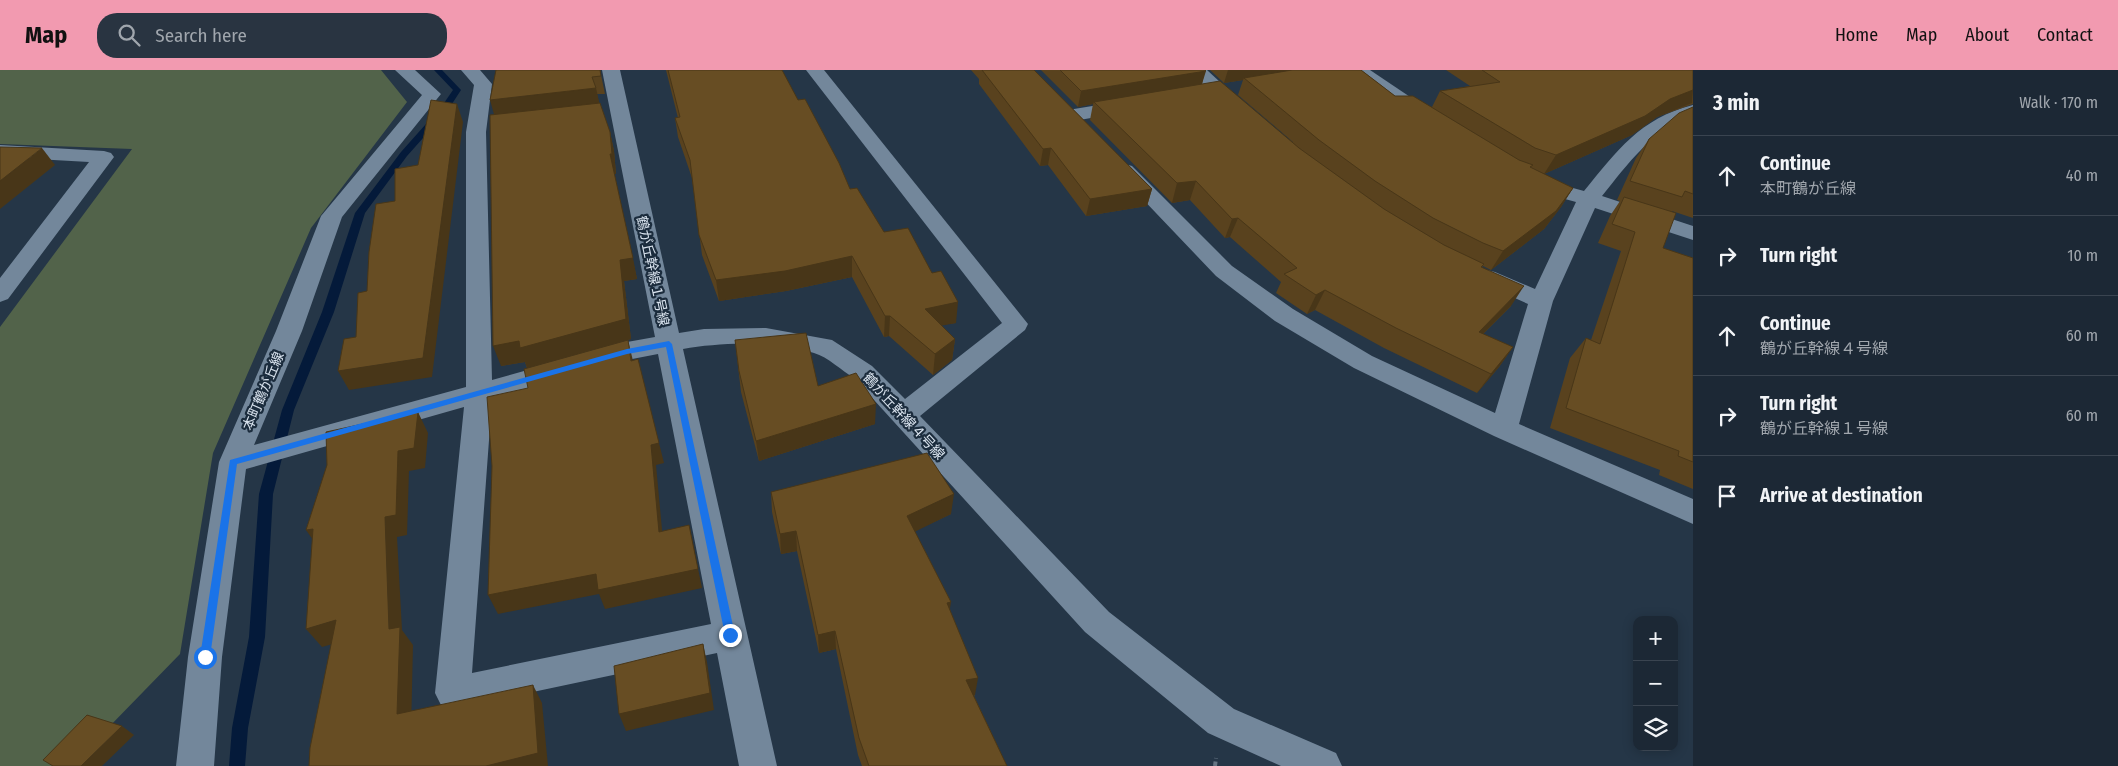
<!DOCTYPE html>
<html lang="en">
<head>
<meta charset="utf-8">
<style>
  :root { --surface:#1c2835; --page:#293441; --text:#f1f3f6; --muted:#a0a6ad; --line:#3a4450; --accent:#f29ab0 }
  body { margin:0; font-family:"Fira Sans Condensed","Noto Sans JP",sans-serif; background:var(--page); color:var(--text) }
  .controls { position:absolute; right:15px; bottom:15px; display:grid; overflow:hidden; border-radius:10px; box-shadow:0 2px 12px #0003 }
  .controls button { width:45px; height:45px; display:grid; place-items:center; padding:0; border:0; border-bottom:1px solid var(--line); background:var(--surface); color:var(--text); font:25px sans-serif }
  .stop { position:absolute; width:15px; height:15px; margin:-11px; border:4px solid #1a73e8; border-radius:50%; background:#fff }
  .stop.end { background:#1a73e8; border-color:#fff; box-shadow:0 1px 5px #0008 }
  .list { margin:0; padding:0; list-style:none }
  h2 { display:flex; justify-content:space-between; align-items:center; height:65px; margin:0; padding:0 20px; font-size:21px }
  h2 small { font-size:16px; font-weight:400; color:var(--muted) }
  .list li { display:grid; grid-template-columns:32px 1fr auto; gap:15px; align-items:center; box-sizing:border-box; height:80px; padding:0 20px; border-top:1px solid var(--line) }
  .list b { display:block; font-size:19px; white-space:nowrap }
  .list p { margin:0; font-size:16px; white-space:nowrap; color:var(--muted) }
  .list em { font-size:16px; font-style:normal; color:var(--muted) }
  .icon { flex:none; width:28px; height:28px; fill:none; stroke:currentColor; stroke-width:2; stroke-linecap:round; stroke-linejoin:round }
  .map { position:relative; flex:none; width:1693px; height:696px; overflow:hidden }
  header { display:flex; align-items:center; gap:30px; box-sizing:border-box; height:70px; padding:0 25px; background:var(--accent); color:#111 }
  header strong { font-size:24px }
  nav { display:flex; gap:28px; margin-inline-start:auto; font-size:18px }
  .search { width:350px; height:45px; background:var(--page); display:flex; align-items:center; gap:12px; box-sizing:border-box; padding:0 18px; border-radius:20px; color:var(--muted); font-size:19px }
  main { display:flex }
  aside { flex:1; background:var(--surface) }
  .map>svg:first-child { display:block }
</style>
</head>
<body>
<header>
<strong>Map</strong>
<div class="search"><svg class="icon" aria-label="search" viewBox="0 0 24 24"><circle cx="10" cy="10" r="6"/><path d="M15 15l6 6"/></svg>Search here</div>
<nav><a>Home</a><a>Map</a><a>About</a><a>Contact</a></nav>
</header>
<main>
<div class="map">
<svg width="1693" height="696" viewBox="0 0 1693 696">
  <rect width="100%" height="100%" fill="#253647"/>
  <polygon fill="#52634a" points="0,0 381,0 407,32 311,158 213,383 180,584 71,696 0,696 0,257 132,79 0,74"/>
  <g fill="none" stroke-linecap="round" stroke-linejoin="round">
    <polygon fill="#041a3a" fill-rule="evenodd" points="434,0 442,0 461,20 448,40 407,86 365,143 334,242 294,340 273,424 265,567 248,658 245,696 229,696 232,658 249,567 259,424 282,340 322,242 355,143 401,82 442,36 453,20"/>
    <polyline stroke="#677685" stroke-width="4" stroke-dasharray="4.5 3" stroke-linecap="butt" points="1215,696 1216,688"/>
    <g fill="#73879b" fill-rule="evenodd">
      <path d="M395,0H415L441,24L342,147L302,261L254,375L466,317V62L474,15L461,0H480L492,14L486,62L492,310L627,272L655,267L602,0H620L679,263L704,259L766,258L832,270L872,296L905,329L1002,253L806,0H824L1028,254L1025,260L920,346L1109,542L1234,639L1336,683L1342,696H1281L1208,663L1085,562L854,308C842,301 828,287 814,283C775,271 723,272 683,279L777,696H739L717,583L453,639L441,635L435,623L464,337L246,399L222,587L214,696H176L188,587L219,392L276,261L321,146L422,25ZM658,284L711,554L472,603L492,329L627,290Z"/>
      <polygon points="1187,0 1207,0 1247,37 1245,41 1238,43 1231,41"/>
      <polygon points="1349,0 1370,0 1434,43 1437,47 1434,51 1427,53 1420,51 1352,4"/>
      <polygon points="1129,30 1136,32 1138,36 1136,40 1074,51 1067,49 1064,45 1067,41 1074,39"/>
      <path d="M1693,35V47C1652,59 1628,94 1602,126L1693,156V170L1595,138L1553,231L1519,354L1693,429V454L1494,366L1354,298L1275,251L1216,206L1115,100L1118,96L1125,94L1132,96L1232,196L1293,239L1372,286L1495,343L1528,234L1479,212L1475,207L1479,202L1487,200L1495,202L1535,219L1576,132L1565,129L1562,124L1565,119L1573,118L1584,121C1618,80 1639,49 1693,35Z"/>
      <polygon points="0,75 104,81 111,83 114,87 8,229 0,232 0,208 89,92 0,87"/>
    </g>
  </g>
  <g fill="#59421e">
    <polygon points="600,0 605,24 597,24 599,33 610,62 614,81 616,104 614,104 637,209 624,211 631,269 527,298 525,292 501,296 494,44"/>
    <polygon points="666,0 782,0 798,30 850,119 956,253 941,255 955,269 952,290 933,305 889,266 884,267 852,207 786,221 719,231 702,185 692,108 678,67 675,48 678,48"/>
    <polygon points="971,0 1034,0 1152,119 1147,136 1086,146 1048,95 1040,96 979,14 979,9"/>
    <polygon points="1041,0 1205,0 1202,14 1293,72 1238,25 1243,10 1224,13 1210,0 1361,0 1395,26 1432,37 1440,21 1470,16 1446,0 1693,0 1693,34 1657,47 1632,65 1544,104 1573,118 1561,137 1544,159 1491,200 1483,196 1482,197 1511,236 1483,264 1513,277 1499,297 1477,323 1384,278 1315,240 1307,244 1276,223 1281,212 1230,167 1225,168 1190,130 1172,133 1090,50 1093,34 1078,37"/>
    <polygon points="1693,37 1693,148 1672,141 1663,178 1693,188 1693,419 1659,405 1660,400 1550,358 1570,288 1586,268 1591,270 1621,181 1598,173 1610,146 1620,131 1617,130 1636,88 1649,69"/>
    <polygon points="735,270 818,316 875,354 759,391 741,322"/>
    <polygon points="771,422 951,444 915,461 950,540 975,625 974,626 1007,696 862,696 858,685 836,579 819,583 797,481 781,484 772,442"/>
  </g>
  <g fill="#483618">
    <polygon points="1228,0 1304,0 1244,8 1243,10 1224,13"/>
    <polygon points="1206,1 1201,17 1094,32 1093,34 1078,37 1081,21"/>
    <polygon points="596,18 600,36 495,48 490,30"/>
    <polygon points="1693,20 1692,33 1657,47 1632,65 1544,104 1556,85 1670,29"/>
    <polygon points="457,34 463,52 432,307 349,320 338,301 423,288"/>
    <polygon points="610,62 614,81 616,104 614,104 610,84"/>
    <polygon points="42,78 55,95 0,139 0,111"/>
    <polygon points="1051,78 1048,95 1040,96 1043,79"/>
    <polygon points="1196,111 1190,130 1172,133 1177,113"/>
    <polygon points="1573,118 1561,137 1544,159 1491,200 1503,181"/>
    <polygon points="1152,119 1147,136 1086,146 1090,129"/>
    <polygon points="1238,148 1230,167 1225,168 1232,149"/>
    <polygon points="852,186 852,207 786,221 719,231 716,210"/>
    <polygon points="633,188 637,209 624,211 631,269 527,298 525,292 501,296 493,276 620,190"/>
    <polygon points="1524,216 1511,236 1466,281 1479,262"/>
    <polygon points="1325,220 1315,240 1307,244 1316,225"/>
    <polygon points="958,232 956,253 924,259 925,239"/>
    <polygon points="885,246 890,246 889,266 884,267"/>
    <polygon points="955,269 952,290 933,305 935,284"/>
    <polygon points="628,270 633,291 631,291"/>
    <polygon points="1513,277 1499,297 1477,323 1491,304"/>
    <polygon points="876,334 875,354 759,391 756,371"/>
    <polygon points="418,342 428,363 425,398 409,401 407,465 397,467 402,560 413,575 411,661 397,644 389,559 385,447 398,381"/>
    <polygon points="659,373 664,393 656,395 664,481 659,462 651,375"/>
    <polygon points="954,424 951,444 906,466 907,446"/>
    <polygon points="689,455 702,518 605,539 599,524 498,544 488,525"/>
    <polygon points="313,459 320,480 306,460"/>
    <polygon points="796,461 797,481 781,484 780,464"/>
    <polygon points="951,532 948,551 947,533"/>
    <polygon points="336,550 350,569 322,577 306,559"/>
    <polygon points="835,561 836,579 819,583 818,565"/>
    <polygon points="703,574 707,592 714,640 626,661 619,644"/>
    <polygon points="978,608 975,625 963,628 966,610"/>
    <polygon points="533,615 542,633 548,696 486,696"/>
    <polygon points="122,656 134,665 102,696 81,696"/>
  </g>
  <g fill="#674d23" stroke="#483618">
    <polygon points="496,0 600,0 601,6 592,7 596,18 490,30"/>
    <polygon points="668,0 782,0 798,30 805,29 839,93 850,119 857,118 884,162 908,158 932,203 941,201 958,232 925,239 955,269 935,284 890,246 885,246 852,186 785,201 716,210 699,165 690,90 675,48 680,47"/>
    <polygon points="982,0 1034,0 1152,119 1090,129 1051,78 1043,79"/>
    <polygon points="1060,0 1205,0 1206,1 1081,21"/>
    <polygon points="1292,0 1361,0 1395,26 1413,26 1519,90 1533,95 1530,97 1573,118 1556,141 1503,181 1483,173 1433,148 1375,111 1319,70 1244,8"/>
    <polygon points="1482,0 1693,0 1693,20 1670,29 1645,46 1556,85 1535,78 1440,21 1500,12"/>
    <polygon points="1220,11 1299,78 1384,139 1444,175 1484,194 1481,197 1524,216 1479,262 1513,277 1491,304 1396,258 1325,220 1316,225 1284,204 1297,198 1238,148 1232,149 1196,111 1177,113 1094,32"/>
    <polygon points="431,30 457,34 423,288 338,301 344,269 356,267 358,223 367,221 369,182 376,134 395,131 395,99 418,95"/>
    <polygon points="600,33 610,62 612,84 610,84 633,188 620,190 626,249 520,278 519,271 493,276 490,45"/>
    <polygon points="1693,37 1693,124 1685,121 1682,127 1630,111 1649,69 1679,43"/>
    <polygon points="0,77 42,78 0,111"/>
    <polygon points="1624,127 1676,143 1663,178 1693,188 1693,392 1678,386 1679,381 1566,338 1586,268 1600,274 1635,162 1612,154"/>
    <polygon points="806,263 818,316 856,303 876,334 756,371 739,301 735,270"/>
    <polygon points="628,270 631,291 638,289 659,373 651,375 659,462 689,455 698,499 598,520 596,504 488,525 492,396 487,327 528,318 524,299"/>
    <polygon points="418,342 414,378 398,381 396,445 385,447 389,559 400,557 397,644 533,615 538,683 486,696 309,696 310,678 336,550 306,559 313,459 306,460 327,395 326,362"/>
    <polygon points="927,383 954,424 907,446 951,532 947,533 978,608 966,610 1007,696 869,696 859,668 835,561 818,565 796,461 780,464 771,422"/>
    <polygon points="703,574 710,623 619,644 614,596"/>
    <polygon points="87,645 122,656 81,696 53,696 43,690"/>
  </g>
  <polygon fill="#1a73e8" points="669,271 672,274 735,565 734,568 727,568 725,565 666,277 627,284 237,394 210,587 208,590 201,590 200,587 230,390 627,279"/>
  <g text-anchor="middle" stroke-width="4.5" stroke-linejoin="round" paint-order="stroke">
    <g font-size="14" fill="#d9e3ee" stroke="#1b2c3d">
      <text transform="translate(653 201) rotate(78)" y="5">鶴が丘幹線１号線</text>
      <text transform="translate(263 321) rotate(-67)" y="5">本町鶴が丘線</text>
      <text transform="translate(904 346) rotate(47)" y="5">鶴が丘幹線４号線</text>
    </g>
  </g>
</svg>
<div class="controls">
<button>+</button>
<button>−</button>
<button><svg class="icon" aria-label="layers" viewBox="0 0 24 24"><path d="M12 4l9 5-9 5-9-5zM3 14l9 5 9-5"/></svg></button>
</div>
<div class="stop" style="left:205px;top:587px"></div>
<div class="stop end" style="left:730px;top:565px"></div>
</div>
<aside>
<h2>3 min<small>Walk · 170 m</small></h2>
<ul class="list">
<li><svg class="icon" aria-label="ahead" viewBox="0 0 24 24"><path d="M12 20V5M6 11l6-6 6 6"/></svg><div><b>Continue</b><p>本町鶴が丘線</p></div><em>40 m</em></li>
<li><svg class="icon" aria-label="right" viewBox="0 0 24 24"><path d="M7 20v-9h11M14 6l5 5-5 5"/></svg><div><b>Turn right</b></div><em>10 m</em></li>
<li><svg class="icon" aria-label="ahead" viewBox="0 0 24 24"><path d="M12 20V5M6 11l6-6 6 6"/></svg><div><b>Continue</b><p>鶴が丘幹線４号線</p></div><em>60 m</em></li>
<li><svg class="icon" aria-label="right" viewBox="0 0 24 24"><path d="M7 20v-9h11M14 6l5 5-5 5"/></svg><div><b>Turn right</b><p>鶴が丘幹線１号線</p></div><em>60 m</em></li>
<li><svg class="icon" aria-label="arrive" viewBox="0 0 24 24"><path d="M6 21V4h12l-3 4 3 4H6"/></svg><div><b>Arrive at destination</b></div></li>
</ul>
</aside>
</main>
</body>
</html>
